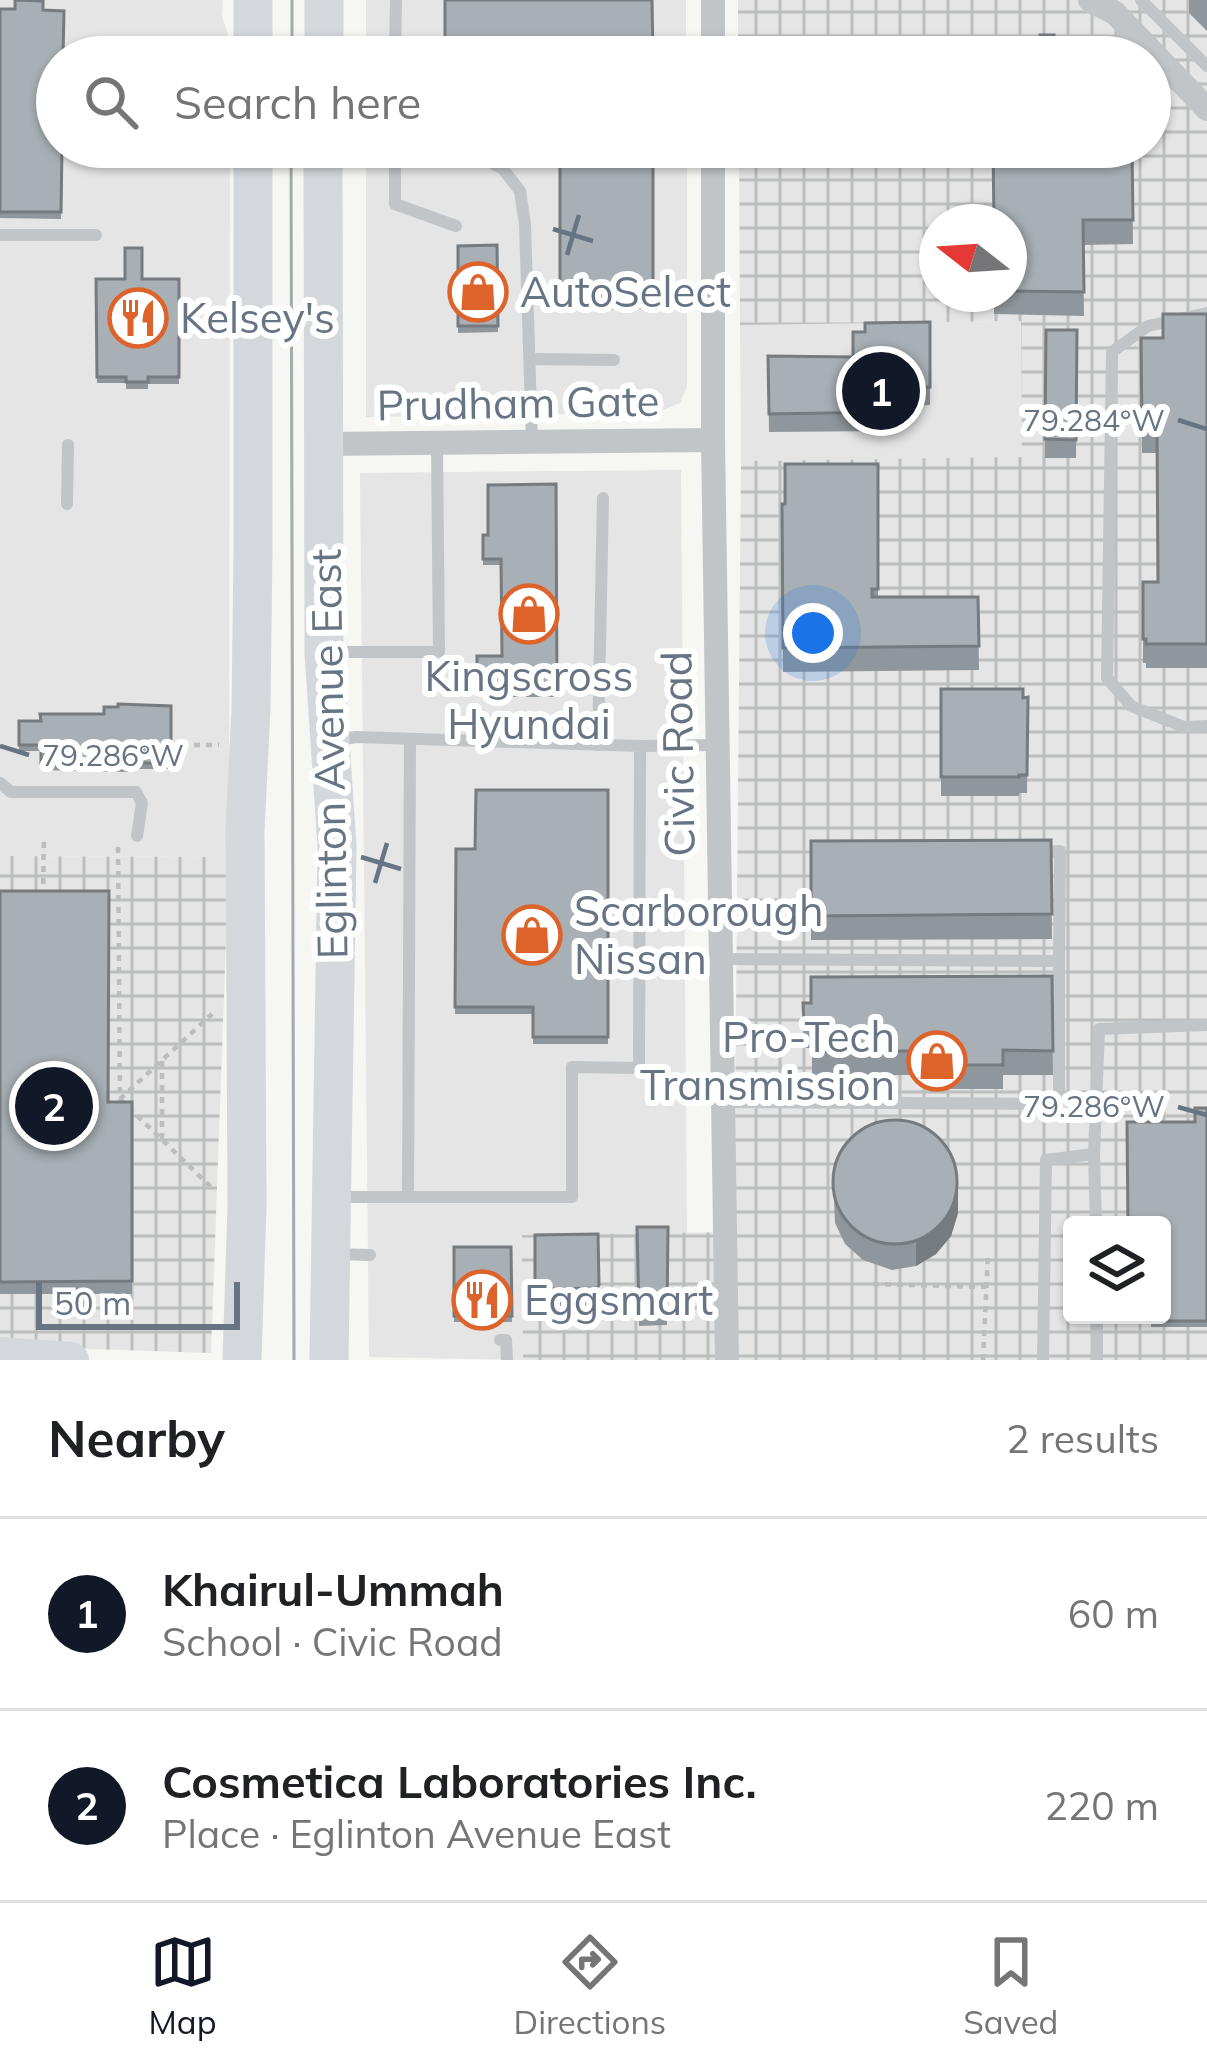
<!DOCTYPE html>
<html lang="en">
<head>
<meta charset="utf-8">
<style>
  :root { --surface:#fff; --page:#f2f2f2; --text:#202124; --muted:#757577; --line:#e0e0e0; --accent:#111827 }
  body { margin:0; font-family:Mulish,sans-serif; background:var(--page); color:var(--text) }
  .controls { position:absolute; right:36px; bottom:36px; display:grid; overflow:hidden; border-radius:12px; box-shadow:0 3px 9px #0004 }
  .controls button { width:108px; height:108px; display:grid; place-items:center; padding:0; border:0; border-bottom:3px solid var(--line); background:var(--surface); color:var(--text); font:60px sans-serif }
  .compass { position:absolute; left:919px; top:204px; width:108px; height:108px; border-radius:50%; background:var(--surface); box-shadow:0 3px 9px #0004; rotate:287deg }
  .scale { position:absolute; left:36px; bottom:30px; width:204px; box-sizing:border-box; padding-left:12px; border:6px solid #667483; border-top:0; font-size:33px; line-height:42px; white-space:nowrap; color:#667483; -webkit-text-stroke:9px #fff; paint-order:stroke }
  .you { position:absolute; left:813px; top:633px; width:42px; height:42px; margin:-30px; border:9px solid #fff; border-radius:50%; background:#1a73e8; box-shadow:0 0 0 18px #1a73e833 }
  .badge { display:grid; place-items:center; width:78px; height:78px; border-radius:50%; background:var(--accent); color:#fff; font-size:39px; font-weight:700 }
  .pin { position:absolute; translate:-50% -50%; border:6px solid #fff; box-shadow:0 3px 12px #0006 }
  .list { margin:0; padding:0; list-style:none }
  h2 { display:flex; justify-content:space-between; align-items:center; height:156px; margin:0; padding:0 48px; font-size:51px }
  h2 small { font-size:39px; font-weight:400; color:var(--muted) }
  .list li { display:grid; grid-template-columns:78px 1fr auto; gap:36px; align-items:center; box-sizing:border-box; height:192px; padding:0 48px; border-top:3px solid var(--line) }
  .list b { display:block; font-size:45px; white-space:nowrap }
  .list p { margin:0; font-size:39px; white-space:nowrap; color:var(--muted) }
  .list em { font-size:39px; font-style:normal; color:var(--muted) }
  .icon { flex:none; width:66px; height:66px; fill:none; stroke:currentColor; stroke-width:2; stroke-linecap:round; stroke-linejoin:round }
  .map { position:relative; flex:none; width:1207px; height:1360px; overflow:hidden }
  .search { position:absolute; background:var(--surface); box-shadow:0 3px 9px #0004; left:36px; right:36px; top:36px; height:132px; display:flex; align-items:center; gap:30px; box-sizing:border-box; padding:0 42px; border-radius:66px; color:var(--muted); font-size:45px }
  .sheet { height:540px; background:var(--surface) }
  nav { display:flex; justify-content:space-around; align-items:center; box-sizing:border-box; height:168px; border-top:3px solid var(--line); background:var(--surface); font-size:33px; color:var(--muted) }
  nav a { display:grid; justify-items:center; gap:6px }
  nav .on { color:var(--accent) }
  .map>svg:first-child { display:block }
</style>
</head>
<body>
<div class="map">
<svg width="1207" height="1360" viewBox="0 0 1207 1360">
  <defs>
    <pattern id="industrial-grid" width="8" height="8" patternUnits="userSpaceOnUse" patternTransform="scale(3)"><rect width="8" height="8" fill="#e4e5e4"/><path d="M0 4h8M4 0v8" fill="none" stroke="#bdbebe"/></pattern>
  </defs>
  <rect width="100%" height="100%" fill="#f6f6f3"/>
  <g fill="#e4e5e4">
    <polygon points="0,0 223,0 222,16 231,45 231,57 57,57 57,147 230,147 229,857 0,856"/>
    <rect x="366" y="0" width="320" height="57"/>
    <polygon points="366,147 687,147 687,387 680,403 656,413 366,417"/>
    <polygon points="1021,321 1022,458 741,461 740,325"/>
    <polygon points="681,470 687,1233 523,1235 523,1360 369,1357 360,473"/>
  </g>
  <g fill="url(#industrial-grid)" fill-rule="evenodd">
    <path d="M738,0H1207V1360H523L522,1235L734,1232L741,461L1022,457L1021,321L740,325L739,147H1150V57H738ZM937,222H1009V294H937ZM1072,1225H1162V1315H1072Z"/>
    <polygon points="0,856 229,857 211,1353 0,1346"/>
  </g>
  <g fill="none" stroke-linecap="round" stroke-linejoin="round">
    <g stroke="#bbbdbf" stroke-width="4.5" stroke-dasharray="6 6" stroke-linecap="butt">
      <polyline points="182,745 219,745"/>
      <polyline points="118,847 120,1099 215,1191"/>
      <polyline points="43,896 44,836"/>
      <polyline points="120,1099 212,1014"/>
      <polyline points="162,1139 162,1061"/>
      <polyline points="873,1284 986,1287"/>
      <polyline points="983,1360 988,1253"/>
    </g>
    <g stroke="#c1c5c8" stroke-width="12">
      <polyline points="1141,0 1207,66"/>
      <polyline points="395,57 396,0"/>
      <polyline points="395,147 395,204 456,226"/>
      <polyline points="464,147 503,169 520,191 525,224 532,441"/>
      <polyline points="0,235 96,235"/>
      <polyline points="1207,313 1148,326 1112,352 1107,678 1131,706 1184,727 1207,726"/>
      <polyline points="530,359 614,360"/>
      <polyline points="67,504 68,445"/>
      <polyline points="331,652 439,652 437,444"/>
      <polyline points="336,740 356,737 640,746 639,1068 572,1067 572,1197 337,1197"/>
      <polyline points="598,745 603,498"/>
      <polyline points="640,746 717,745"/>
      <polyline points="0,783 11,792 136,792 142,803 137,836"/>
      <polyline points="1038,852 1060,851 1059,961"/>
      <polyline points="722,959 1059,961 1059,1104 723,1102"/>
      <polyline points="1094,1154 1099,1029 1207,1025"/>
      <polyline points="408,1197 410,740"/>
      <polyline points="335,1254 370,1255"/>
      <polyline points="1097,1315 1097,1360"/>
      <polyline points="500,1340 506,1340 507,1360"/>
      <polyline points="1043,1360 1046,1160 1094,1154 1096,1225"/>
    </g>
    <g stroke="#c1c5c8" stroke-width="24">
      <polyline points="1090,0 1115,13 1207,109"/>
      <polyline points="713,57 713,0"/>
      <polyline points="713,147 713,440 727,1360"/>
      <polyline points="324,444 713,440"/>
    </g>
    <polyline stroke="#d4d8dc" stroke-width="36" points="0,1355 71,1360"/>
    <g stroke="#d4d8dc" stroke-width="39">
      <polyline points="253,0 253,57"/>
      <polyline points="324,57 324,0"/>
      <polyline points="323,147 324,652 337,846 329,1360"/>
      <polyline points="242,1360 247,1206 245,830 251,709 253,548 253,147"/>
    </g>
    <g stroke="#a4a9af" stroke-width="3">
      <polyline points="292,57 292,0"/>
      <polyline points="291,147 294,1360"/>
    </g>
  </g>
  <g fill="#90979c">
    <polygon points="1189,0 1207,0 1207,31 1189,13"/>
    <polygon points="0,9 62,147 61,219 0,218"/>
    <polygon points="560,147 653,147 653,309 560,310"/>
    <polygon points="1132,147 1133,244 1083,245 1084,316 994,314 994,294 1009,294 1009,222"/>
    <polygon points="497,245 498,332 458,333 458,246"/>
    <polygon points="96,279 179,279 179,384 148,384 148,389 126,389 126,383 97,383"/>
    <polygon points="1207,314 1207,668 1146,668 1146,663 1143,663 1143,582 1158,582 1157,453 1142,453 1141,338 1163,338"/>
    <polygon points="930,322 930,405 885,406 885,431 769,432 768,356 853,357 865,332"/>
    <polygon points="1046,330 1077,330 1076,458 1045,458"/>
    <polygon points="878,464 878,597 978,597 979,670 783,672 782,504"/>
    <polygon points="556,484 557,697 477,697 477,656 502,656 501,565 483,565 483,535 488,535"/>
    <polygon points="941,689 1028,697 1027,793 1019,793 1019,796 941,796"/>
    <polygon points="171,706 171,761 169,761 168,769 128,769 128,772 41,770 41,751 19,751 19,727 41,720"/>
    <polygon points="608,790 608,1044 533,1044 533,1014 455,1014 456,849 475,849"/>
    <polygon points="1051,840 1052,939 811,940 811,841"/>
    <polygon points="0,891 108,1102 132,1102 132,1294 0,1294"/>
    <polygon points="1052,976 1053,1075 1003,1075 1003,1089 931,1089 931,1075 867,1075 866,1077 812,1075 812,1048 804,1048 803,1003"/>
    <polygon points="1207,1108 1207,1327 1151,1327 1151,1322 1128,1322 1128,1315 1195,1122"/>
    <polygon points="833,1176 958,1213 951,1236 936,1254 916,1266 892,1270 863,1260 845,1244 835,1223"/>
    <polygon points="637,1227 668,1227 667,1325 639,1326"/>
    <polygon points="598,1234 599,1304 597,1307 550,1308 550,1303 535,1304 535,1235"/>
    <polygon points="454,1247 511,1247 512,1322 454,1322"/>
  </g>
  <polygon fill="#767b7f" points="958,1189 958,1213 951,1236 936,1254 916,1266 916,1242"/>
  <g fill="#a8b0b5" stroke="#767b7f" stroke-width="3">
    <polygon points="15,0 43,1 43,10 64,11 63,57 57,57 57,147 62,147 61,212 0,212 0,9 15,9"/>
    <polygon points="445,0 652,0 653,57 445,57"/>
    <polygon points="1040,35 1054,35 1053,41 1083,42 1083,57 993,57 993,41 1040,41"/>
    <rect x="560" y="147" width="93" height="156"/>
    <polygon points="993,147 1132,147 1133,220 1083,220 1084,292 1009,291 1009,222 994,222"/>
    <polygon points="497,245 498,326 458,326 458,246"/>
    <polygon points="125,248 142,248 142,279 179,279 179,377 148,377 148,382 126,382 126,377 97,377 96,279 125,279"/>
    <polygon points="1163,314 1207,314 1207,644 1146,644 1146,639 1143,639 1143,582 1158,582 1157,428 1142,429 1141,338 1163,338"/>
    <polygon points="930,322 930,387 884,387 885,412 769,414 768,356 853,357 853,332 865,332 865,323"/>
    <polygon points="1046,330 1077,330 1076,440 1045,439"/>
    <polygon points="785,464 878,464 878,589 872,589 872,597 978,597 979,646 783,648 782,504 785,504"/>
    <polygon points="556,484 557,691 477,691 477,656 502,656 501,559 483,559 483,535 488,535 488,485"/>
    <polygon points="941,689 1023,689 1023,698 1028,697 1027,775 1019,775 1019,777 941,777"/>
    <polygon points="118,704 171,706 171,754 169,754 168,763 128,763 128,765 41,764 41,745 19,745 19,721 41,721 40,714 104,714 104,707 118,707"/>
    <polygon points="476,790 608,790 608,1037 533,1037 533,1007 455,1007 456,849 475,849"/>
    <polygon points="1051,840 1052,914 811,916 811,841"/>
    <polygon points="0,891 109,891 108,1102 132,1102 132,1281 0,1282"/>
    <polygon points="1052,976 1053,1051 1003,1050 1003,1065 931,1065 931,1051 867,1051 866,1053 812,1051 812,1023 804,1023 803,1003 811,1003 811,977"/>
    <polygon points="1195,1108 1207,1108 1207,1321 1151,1321 1151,1316 1128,1316 1162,1315 1162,1225 1128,1225 1127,1122 1195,1122"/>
    <circle cx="895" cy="1182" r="62"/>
    <polygon points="637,1227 668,1227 667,1313 639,1313"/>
    <polygon points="598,1234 599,1285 597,1288 550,1289 550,1285 535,1285 535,1235"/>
    <polygon points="454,1247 511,1247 512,1316 454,1316"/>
  </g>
  <path fill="none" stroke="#667483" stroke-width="4.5" d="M553,229L593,241M567,255L579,215M1178,420L1207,429M0,746L29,755M361,857L401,869M375,883L387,843M1178,1107L1207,1115"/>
  <defs>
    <g id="shop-ring" transform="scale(3)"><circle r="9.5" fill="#fff" stroke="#de632b" stroke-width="1.5"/><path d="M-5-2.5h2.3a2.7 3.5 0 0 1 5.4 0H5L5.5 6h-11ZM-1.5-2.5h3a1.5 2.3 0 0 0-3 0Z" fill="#de632b"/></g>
    <g id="restaurant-ring" transform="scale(3)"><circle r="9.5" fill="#fff" stroke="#de632b" stroke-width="1.5"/><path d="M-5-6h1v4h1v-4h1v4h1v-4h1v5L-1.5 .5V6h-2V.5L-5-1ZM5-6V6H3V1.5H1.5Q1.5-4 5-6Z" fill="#de632b"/></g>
  </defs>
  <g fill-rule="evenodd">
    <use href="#shop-ring" x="478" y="292"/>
    <use href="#restaurant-ring" x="138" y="318"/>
    <use href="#shop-ring" x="529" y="614"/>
    <use href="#shop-ring" x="532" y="935"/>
    <use href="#shop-ring" x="937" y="1061"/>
    <use href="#restaurant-ring" x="482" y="1300"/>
  </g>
  <g text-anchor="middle" stroke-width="12" stroke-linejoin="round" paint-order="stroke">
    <g font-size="42" fill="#667483" stroke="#fff" text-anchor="start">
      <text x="520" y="307">AutoSelect</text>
      <text x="180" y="333">Kelsey's</text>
      <text x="529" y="691" text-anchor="middle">Kingscross<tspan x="529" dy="48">Hyundai</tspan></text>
      <text x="574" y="926">Scarborough<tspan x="574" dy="48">Nissan</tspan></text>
      <text x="895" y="1052" text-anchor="end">Pro-Tech<tspan x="895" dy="48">Transmission</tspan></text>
      <text x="524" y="1315">Eggsmart</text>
    </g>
    <g font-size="42" fill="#667483" stroke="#fff">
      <text transform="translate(518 403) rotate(-1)" y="15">Prudham Gate</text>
      <text transform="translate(329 754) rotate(-91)" y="15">Eglinton Avenue East</text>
      <text transform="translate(678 754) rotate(-91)" y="15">Civic Road</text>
    </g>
  </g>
  <g font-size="30" text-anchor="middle" fill="#667483" stroke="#fff" stroke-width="12" stroke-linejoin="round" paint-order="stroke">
    <text x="1094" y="431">79.284°W</text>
    <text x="113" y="766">79.286°W</text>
    <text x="1094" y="1117">79.286°W</text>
  </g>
</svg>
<div class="controls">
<button><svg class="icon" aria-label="layers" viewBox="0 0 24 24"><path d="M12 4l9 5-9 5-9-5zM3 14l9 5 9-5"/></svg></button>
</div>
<svg class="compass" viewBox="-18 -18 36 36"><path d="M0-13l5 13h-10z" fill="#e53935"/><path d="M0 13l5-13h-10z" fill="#757577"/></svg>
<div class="scale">50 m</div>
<div class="you"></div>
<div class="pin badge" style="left:881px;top:391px">1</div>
<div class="pin badge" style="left:54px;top:1106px">2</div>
<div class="search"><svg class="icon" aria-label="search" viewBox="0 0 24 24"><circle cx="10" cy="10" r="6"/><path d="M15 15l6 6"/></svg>Search here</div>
</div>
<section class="sheet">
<h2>Nearby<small>2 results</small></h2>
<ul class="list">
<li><span class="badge">1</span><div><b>Khairul-Ummah</b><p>School · Civic Road</p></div><em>60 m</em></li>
<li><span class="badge">2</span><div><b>Cosmetica Laboratories Inc.</b><p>Place · Eglinton Avenue East</p></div><em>220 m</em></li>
</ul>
</section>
<nav>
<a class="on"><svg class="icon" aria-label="map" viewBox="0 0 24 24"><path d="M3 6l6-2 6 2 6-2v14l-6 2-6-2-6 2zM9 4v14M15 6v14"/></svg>Map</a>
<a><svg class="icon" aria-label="directions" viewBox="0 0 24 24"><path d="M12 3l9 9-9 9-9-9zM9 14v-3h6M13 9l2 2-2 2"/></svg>Directions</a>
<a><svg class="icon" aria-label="saved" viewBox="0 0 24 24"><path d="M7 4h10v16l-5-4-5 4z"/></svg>Saved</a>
</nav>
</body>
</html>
